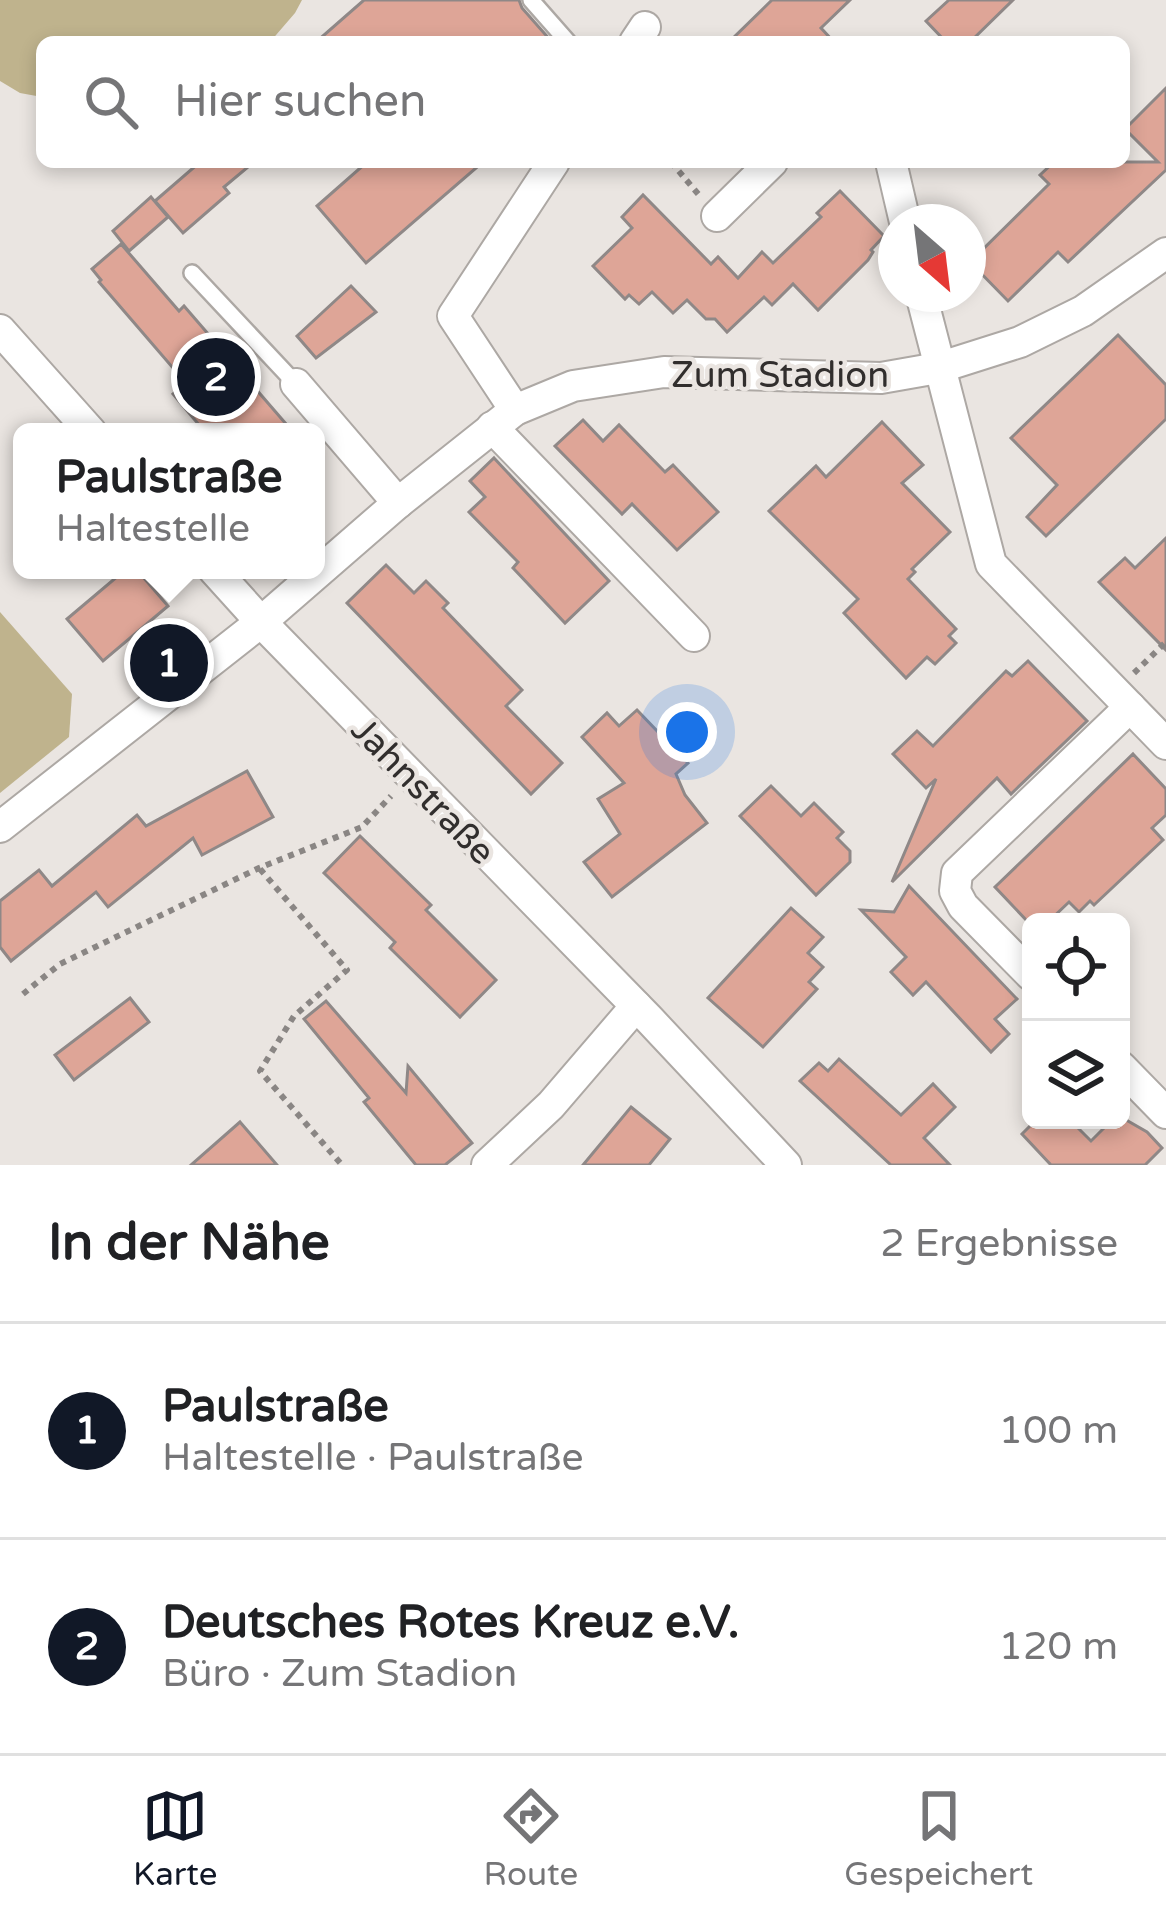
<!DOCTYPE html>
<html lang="de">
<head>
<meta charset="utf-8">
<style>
  :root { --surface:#fff; --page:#f6f6f6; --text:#202124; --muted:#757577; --line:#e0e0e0; --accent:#111827 }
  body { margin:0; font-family:"Varela Round",sans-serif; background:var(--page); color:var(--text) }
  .controls { position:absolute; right:36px; bottom:36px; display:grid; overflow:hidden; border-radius:18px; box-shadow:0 6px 18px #0003 }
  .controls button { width:108px; height:108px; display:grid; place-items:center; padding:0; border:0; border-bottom:3px solid var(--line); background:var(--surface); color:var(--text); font:60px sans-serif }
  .compass { position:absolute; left:878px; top:204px; width:108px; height:108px; border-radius:50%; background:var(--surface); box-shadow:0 6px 18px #0003; rotate:152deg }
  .you { position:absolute; left:687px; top:732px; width:42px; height:42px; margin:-30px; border:9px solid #fff; border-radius:50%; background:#1a73e8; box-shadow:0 0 0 18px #1a73e833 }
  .badge { display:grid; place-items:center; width:78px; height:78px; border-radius:50%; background:var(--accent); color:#fff; font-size:39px; font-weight:700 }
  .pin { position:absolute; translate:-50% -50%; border:6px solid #fff; box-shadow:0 3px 12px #0006 }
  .popup { position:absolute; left:13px; top:423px; width:312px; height:156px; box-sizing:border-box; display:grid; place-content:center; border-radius:18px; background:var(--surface); filter:drop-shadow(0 3px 9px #0005); font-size:39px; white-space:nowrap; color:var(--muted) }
  .popup b { font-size:45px; color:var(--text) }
  .popup::after { content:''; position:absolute; left:50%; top:100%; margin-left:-24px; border:24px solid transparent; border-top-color:var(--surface) }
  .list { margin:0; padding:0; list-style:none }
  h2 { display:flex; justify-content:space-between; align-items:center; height:156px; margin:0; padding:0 48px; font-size:51px }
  h2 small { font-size:39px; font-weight:400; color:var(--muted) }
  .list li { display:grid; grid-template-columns:78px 1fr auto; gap:36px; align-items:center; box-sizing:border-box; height:216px; padding:0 48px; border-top:3px solid var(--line) }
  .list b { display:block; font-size:45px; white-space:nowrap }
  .list p { margin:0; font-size:39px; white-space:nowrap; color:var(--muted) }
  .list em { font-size:39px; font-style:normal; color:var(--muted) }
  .icon { flex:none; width:66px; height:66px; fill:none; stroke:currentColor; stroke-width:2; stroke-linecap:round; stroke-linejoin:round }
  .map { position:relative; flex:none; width:1166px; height:1165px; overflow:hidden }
  .search { position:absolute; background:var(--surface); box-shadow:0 6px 18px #0003; left:36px; right:36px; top:36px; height:132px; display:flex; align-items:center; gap:30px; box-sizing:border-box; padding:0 42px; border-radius:18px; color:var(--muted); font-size:45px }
  .sheet { height:588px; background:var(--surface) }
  nav { display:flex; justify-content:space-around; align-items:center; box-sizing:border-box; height:168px; border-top:3px solid var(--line); background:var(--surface); font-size:33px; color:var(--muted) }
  nav a { display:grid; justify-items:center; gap:6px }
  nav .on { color:var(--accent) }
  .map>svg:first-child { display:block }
</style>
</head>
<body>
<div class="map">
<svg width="1166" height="1165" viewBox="0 0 1166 1165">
  <rect width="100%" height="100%" fill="#eae5e1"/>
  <g fill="#bfb38d">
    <polygon points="0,0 302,0 295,13 270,42 42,42 42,97 20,93 0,81"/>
    <polygon points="0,612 72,694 69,737 0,793"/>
  </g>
  <g fill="#dea597" stroke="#8f8887" stroke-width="3">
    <polygon points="364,0 519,0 522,8 552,42 316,42"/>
    <polygon points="772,0 850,0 821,28 834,42 729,42"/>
    <polygon points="949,0 1013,0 970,42 946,42 926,21"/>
    <polygon points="1166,88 1166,170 1068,262 1058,252 1008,301 970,262 1049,184 1040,175 1054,162 1158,162 1125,129"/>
    <polygon points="200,162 254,162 224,187 229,193 183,233 155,201"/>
    <polygon points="367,162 483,162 366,263 317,206"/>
    <polygon points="840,191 884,236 871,250 873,252 868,260 818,310 793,284 772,305 764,297 727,332 715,319 706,319 687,300 673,313 652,292 639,304 629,295 625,299 593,266 632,228 622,217 643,195 711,264 718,257 738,278 762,252 773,263 821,217 817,213"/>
    <polygon points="151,197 168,217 129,251 113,231"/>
    <polygon points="121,244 179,311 184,306 293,432 205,432 173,394 186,383 99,282 101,280 92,269"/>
    <polygon points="351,286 376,312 316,358 297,336"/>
    <polygon points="1118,335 1166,385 1166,419 1046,536 1027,517 1057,485 1011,438"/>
    <polygon points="583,420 603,441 619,425 665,472 673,465 718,512 677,550 632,504 622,514 555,446"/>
    <polygon points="882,422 923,465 902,483 950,532 912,569 915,572 908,579 956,629 949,636 956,643 935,664 927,657 906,678 844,613 858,599 769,511 816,466 826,477"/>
    <polygon points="494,458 609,581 565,623 513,568 518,562 469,512 485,497 470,481"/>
    <polygon points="1166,538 1166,650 1099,582 1125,558 1135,568"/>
    <polygon points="386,565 414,593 426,581 448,603 443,608 522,690 506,706 562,763 531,794 347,603"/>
    <polygon points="125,570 137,570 168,606 103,661 67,619"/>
    <polygon points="1028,661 1087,721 1011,794 997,778 892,882 936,779 926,788 893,754 917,731 933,746 1006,671 1012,676"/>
    <polygon points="637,710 661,735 671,725 692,745 682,756 688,763 676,774 685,795 707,823 612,897 584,862 620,834 598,799 624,783 582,737 607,713 619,726"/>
    <polygon points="1133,754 1166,789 1166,815 1152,828 1163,840 1094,905 1090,901 1079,912 1069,902 1048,922 1028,922 995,887"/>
    <polygon points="247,771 273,817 202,855 193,838 108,907 96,892 11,961 0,947 0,901 39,870 52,886 137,815 146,826"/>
    <polygon points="771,786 801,816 814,803 843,832 837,838 850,851 850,862 816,895 740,816"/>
    <polygon points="360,836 431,905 426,910 496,980 460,1017 390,948 395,942 324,873"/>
    <polygon points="909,886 1017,999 995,1019 1009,1034 991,1052 926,982 913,995 891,972 906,957 861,910 894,912"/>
    <polygon points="791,908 823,937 808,953 823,967 809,982 817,989 763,1047 708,998"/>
    <polygon points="130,998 149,1022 74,1080 55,1055"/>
    <polygon points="326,1001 406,1093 408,1066 472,1143 445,1165 416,1165 364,1102 369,1098 304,1019"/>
    <polygon points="839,1059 901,1115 933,1084 955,1107 924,1138 950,1165 891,1165 800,1081 819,1063 828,1071"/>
    <polygon points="631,1107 670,1139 649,1165 583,1165"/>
    <polygon points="1121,1117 1147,1132 1162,1148 1145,1165 1051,1165 1022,1134 1036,1120 1070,1120 1091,1141 1112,1120 1121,1120"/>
    <polygon points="240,1122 277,1165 191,1165"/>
  </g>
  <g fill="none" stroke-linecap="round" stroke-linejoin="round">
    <g stroke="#ada8a4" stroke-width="20">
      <g id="service">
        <polyline points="531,0 568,42"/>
        <polyline points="192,273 296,384"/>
      </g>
    </g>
    <g stroke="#ada8a4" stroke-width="34">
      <g id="minor">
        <polyline points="635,42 645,27"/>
        <polyline points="891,162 905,222"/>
        <polyline points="717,216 772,162"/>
        <polyline points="921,294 991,564 1166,744"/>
        <polyline points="0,330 91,432"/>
        <polyline points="296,384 398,503"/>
        <polyline points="515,410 453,316 554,162"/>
        <polyline points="492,427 694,636"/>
        <polyline points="214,570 261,622 649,1019 786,1165"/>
        <polyline points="0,827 261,622 398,503 515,410 573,386 664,372 881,378 938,368 1020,342 1083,311 1166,253"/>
        <polyline points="1031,975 963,906 955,891 957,873 1130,707"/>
        <polyline points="1121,1067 1166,1113"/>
        <polyline points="487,1165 551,1105 636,1006"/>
      </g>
    </g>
    <g stroke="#8a8684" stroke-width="6" stroke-dasharray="6 6" stroke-linecap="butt">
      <polyline points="671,162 699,195"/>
      <polyline points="1134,673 1166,642"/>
      <polyline points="260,869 347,970 294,1016 260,1071 342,1165"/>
      <polyline points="23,994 60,964 259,868 362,827 391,796"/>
    </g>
    <use href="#service" stroke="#fff" stroke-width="15"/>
    <use href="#minor" stroke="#fff" stroke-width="30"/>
  </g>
  <g text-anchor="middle" stroke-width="9" stroke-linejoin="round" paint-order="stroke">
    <g font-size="36" fill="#312e2d" stroke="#eae5e1">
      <text x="780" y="387">Zum Stadion</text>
      <text transform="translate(424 790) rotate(46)" y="13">Jahnstraße</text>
    </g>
  </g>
</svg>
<div class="controls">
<button><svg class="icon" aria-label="locate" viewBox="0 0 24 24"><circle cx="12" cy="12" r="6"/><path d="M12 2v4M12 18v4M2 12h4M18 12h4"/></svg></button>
<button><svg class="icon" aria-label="layers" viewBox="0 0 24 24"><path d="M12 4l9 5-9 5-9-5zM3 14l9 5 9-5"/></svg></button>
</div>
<svg class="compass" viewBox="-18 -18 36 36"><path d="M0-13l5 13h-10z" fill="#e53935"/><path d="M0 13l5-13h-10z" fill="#757577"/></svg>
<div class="you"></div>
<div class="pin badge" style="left:169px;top:663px">1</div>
<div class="popup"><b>Paulstraße</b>Haltestelle</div>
<div class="pin badge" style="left:216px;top:377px">2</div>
<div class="search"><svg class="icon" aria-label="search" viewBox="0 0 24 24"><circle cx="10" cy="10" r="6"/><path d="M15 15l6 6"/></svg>Hier suchen</div>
</div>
<section class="sheet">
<h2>In der Nähe<small>2 Ergebnisse</small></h2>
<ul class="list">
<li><span class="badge">1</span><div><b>Paulstraße</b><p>Haltestelle · Paulstraße</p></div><em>100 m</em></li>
<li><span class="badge">2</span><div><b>Deutsches Rotes Kreuz e.V.</b><p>Büro · Zum Stadion</p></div><em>120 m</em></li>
</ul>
</section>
<nav>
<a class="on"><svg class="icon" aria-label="map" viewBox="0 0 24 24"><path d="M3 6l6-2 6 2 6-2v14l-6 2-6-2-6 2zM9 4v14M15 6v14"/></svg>Karte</a>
<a><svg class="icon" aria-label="directions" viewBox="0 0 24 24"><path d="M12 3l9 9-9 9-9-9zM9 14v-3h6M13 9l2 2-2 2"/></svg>Route</a>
<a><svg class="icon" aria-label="saved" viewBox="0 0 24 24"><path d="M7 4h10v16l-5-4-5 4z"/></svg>Gespeichert</a>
</nav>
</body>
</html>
